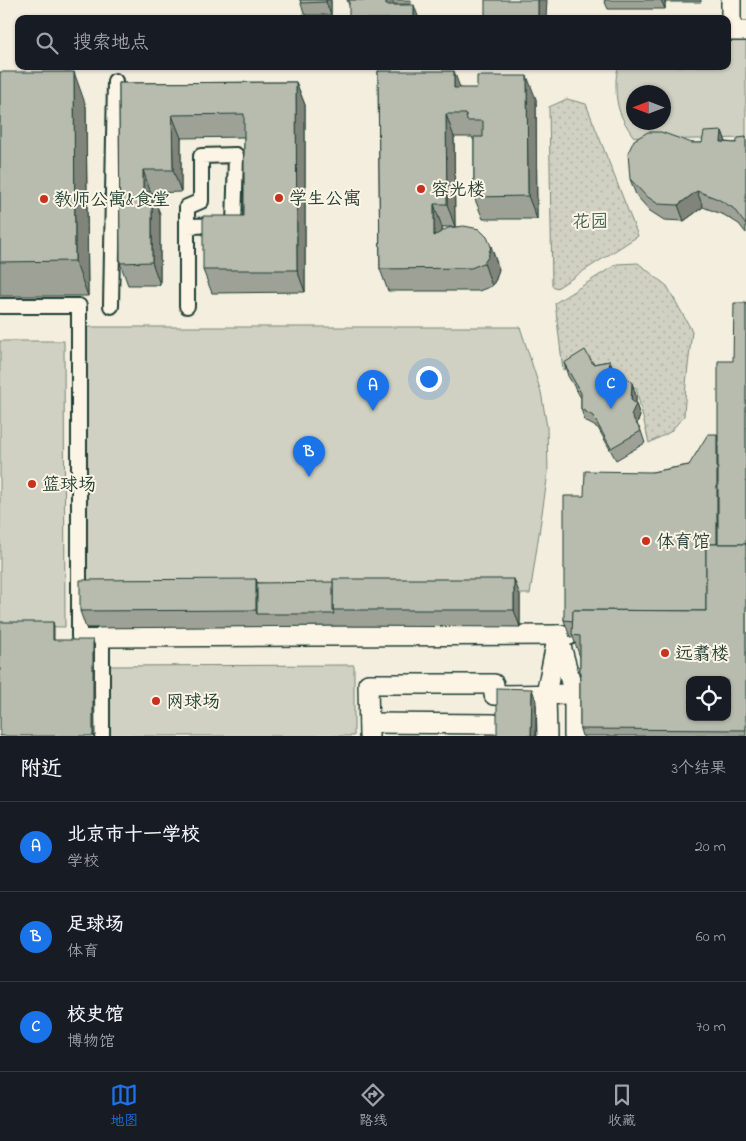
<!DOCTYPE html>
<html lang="zh">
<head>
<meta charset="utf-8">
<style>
  :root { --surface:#171b24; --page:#242831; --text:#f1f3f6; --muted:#9ea1a6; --line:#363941; --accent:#1a73e8 }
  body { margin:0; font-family:"Indie Flower","LXGW WenKai TC",sans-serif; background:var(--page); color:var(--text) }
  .controls { position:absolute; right:15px; bottom:15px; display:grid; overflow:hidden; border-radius:10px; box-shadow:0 1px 4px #0004 }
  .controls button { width:45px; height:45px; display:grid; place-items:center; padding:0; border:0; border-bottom:1px solid var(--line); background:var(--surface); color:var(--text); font:25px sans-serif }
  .compass { position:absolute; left:626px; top:85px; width:45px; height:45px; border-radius:50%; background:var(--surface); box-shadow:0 1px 4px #0004; rotate:270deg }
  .you { position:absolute; left:428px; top:378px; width:18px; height:18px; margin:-12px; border:4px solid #fff; border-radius:50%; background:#1a73e8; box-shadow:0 0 0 8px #1a73e833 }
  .badge { display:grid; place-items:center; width:32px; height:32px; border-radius:50%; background:var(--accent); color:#fff; font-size:16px; font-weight:700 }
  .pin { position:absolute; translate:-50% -41px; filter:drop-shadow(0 1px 2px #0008) }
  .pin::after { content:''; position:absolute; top:26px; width:18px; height:15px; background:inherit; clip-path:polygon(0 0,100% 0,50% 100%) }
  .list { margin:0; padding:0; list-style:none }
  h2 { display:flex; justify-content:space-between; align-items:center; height:65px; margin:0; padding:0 20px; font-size:21px }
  h2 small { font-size:16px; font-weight:400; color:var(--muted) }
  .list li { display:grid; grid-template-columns:32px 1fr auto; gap:15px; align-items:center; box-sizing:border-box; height:90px; padding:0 20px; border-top:1px solid var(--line) }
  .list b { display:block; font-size:19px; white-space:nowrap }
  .list p { margin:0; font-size:16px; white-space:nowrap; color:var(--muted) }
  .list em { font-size:16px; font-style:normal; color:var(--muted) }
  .icon { flex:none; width:28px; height:28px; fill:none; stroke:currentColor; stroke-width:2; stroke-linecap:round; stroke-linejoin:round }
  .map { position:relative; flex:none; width:746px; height:736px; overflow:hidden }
  .search { position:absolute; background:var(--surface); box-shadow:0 1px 4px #0004; left:15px; right:15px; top:15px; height:55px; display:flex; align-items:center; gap:12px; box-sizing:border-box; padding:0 18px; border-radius:10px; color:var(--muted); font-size:19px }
  .sheet { height:335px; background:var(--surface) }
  nav { display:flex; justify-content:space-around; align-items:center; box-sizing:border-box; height:70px; border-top:1px solid var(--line); background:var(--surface); font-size:14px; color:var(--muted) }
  nav a { display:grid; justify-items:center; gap:2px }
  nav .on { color:var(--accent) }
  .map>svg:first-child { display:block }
</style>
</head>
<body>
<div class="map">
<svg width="746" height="736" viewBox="0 0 746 736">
  <defs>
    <pattern id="grass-dots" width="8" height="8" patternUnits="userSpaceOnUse" patternTransform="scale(1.25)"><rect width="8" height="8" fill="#d0d1c2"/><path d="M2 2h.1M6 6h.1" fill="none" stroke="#b2b4a7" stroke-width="1.8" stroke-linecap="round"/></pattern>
  </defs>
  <rect width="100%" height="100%" fill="#f3eede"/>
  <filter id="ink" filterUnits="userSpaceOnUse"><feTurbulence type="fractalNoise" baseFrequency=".02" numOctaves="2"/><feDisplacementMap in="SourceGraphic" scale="10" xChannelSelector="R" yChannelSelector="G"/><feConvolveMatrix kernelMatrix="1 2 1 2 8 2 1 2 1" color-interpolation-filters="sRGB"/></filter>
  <g filter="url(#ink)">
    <g fill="url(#grass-dots)" stroke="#78877b">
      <polygon points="567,99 586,104 638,236 557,288 552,286 549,107"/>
      <polygon points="638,263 667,286 692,331 686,384 684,416 670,432 649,443 636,388 617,380 616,370 599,373 590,357 563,370 555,303 617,264"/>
    </g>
    <g fill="#d0d1c2" stroke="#78877b" fill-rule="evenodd">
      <path d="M727,39H746V138L646,140L633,136C621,118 616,108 616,86C616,79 616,73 619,66H727ZM634,92H664V122H634Z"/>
      <polygon points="83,327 520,327 541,392 547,427 548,473 530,594 86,596"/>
      <polygon points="0,341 64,341 65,627 0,626"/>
      <polygon points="354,665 354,736 108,736 108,666"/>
    </g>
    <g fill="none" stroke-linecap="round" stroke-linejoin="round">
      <g stroke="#1f3d34" stroke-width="18">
        <g id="pedestrian">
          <polyline points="187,226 187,207 201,201 201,156 236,155 234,225 187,226 187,306"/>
          <polyline points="0,306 79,306 79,637 102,637 102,736"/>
          <polyline points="111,306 115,81"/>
        </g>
      </g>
      <g stroke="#1f3d34" stroke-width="22">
        <g id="minor">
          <polyline points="731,0 731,31 746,31"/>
          <polyline points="558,635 574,694 574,736"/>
          <polyline points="102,637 569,635"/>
          <polyline points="369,723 494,724"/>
          <polyline points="369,736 368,684 494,684 494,695 574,694"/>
          <polyline points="547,736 546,694 557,639"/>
        </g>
      </g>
      <use href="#pedestrian" stroke="#fcf5e5" stroke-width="14"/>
      <use href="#minor" stroke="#fcf5e5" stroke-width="19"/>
    </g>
    <g fill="#9ea296" stroke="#1f3d34">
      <polygon points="300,0 331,0 331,15 307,15 304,14"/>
      <polygon points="347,0 411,0 411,4 349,5"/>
      <polygon points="604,0 701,0 701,2 665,2 665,9 608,9"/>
      <polygon points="378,71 460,88 536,99 537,219 483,219 474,197 474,141 472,137 454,137 455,227 442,227 442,231 499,269 496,279 492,286 479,291 388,291 380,269"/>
      <polygon points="0,72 86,106 88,296 0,296"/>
      <polygon points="296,82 305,105 305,292 212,293 203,270 244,216 244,137 181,138 181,192 152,193 160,214 160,285 128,285 120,263 119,83"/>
      <polygon points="722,131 726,142 736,143 746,137 746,233 739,224 724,215 703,207 684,221 664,220 650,211 636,195 630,179 692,143 702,143"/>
      <polygon points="746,303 746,736 582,736 580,729 580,657 573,637 570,637 564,620 584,496 652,472 689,465 718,436"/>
      <polygon points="610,361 613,371 632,383 636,396 636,404 640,416 637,424 641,431 645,443 616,460 598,428 585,421 581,409 581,398 568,376 564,363 593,364"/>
      <polygon points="256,579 257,583 520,595 520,627 339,626 86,628 80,611"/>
    </g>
    <g fill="#81847a" stroke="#1f3d34">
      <polygon points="326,0 331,0 331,15 326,2"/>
      <polygon points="386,0 392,0 394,4 394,19 386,5"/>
      <polygon points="538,0 547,0 546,19 538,19"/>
      <polygon points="661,0 664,0 665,2 665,9"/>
      <polygon points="414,5 419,19 414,19"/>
      <polygon points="454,71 462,93 454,88"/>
      <polygon points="74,72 86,106 88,296 75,261"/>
      <polygon points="527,76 536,99 537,219 528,196"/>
      <polygon points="296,82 305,105 305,292 297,270"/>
      <polygon points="446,114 454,137 455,227 447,204"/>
      <polygon points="172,115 181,138 181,192 173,170"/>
      <polygon points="722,131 728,148 721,142"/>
      <polygon points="143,170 151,193 143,192"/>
      <polygon points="697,191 703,207 684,221 678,205"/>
      <polygon points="152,192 160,214 160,285 152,262"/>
      <polygon points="434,204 442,227 443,259 434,236"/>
      <polygon points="491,246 499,269 496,279 492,286 484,263"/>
      <polygon points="610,361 614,374 609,369"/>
      <polygon points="632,383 636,396 636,404 640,416 635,428 631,415"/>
      <polygon points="717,434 723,450 723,549 717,554"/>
      <polygon points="256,579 262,595 257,614 256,610"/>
      <polygon points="514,579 520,595 520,627 514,610"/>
      <polygon points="53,622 54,626 54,644 53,640"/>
      <polygon points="93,640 94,644 95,736 93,736"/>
      <polygon points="532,689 536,701 536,736 531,736"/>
    </g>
    <g fill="#b8bcae" stroke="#1f3d34" fill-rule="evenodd">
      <polygon points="300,0 326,0 326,2 302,3 300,1"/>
      <polygon points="349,0 386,0 386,5 414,5 414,19 349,19"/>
      <rect x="485" y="0" width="53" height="19"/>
      <polygon points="378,71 454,71 454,88 477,88 477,76 527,76 528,196 474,197 474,137 483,137 483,121 467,121 466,114 446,114 447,204 434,204 434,236 448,228 464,226 479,229 487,237 491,246 488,257 484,263 471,268 380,269"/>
      <polygon points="0,72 74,72 75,261 0,262"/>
      <polygon points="296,82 297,270 203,270 203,216 244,216 244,114 172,115 173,170 143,170 143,192 152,192 152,262 120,263 119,83"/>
      <polygon points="722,131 721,142 736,143 738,138 746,137 746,225 733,208 718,199 697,191 678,205 658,204 645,195 630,179 628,153 634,140 648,132 661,132 692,143 702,143 704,132"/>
      <polygon points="734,303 746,303 746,544 718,544 718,361 733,361"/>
      <polygon points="585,350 593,364 610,361 609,369 625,376 632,383 631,400 636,404 631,415 641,431 611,448 593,416 581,409 581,393 564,363"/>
      <polygon points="708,434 717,434 717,544 706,544 706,611 573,610 573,621 564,620 564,496 584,496 585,471 652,472 689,465"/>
      <path d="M706,544H746V730L580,729V636L572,635L573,610L706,611ZM690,680H727V717H690Z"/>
      <polygon points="256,579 256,610 80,611 80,580"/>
      <rect x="333" y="579" width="181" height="31"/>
      <polygon points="333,582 333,610 334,614 257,614 257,583"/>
      <polygon points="0,622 53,622 53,640 93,640 93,736 0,736"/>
      <polygon points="497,688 532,689 531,736 497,736"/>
    </g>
  </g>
  <g fill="#c8321e" stroke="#fcf5e5" stroke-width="2">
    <circle cx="421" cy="189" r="5"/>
    <circle cx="279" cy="198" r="5"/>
    <circle cx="44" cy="199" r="5"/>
    <circle cx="32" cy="484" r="5"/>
    <circle cx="646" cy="541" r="5"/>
    <circle cx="665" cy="653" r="5"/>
    <circle cx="156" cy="701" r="5"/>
  </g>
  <g text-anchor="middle" stroke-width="4" stroke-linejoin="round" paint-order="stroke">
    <g font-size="18" fill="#1f3d34" stroke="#fcf5e5" text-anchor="start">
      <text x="431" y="195">容光楼</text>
      <text x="289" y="204">学生公寓</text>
      <text x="54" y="205">教师公寓&amp;食堂</text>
      <text x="42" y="490">篮球场</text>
      <text x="656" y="547">体育馆</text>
      <text x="675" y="659">远翥楼</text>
      <text x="166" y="707">网球场</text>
    </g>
    <g font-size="18" fill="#425b50" stroke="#fcf5e5">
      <text x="590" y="227">花园</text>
    </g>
  </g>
</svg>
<div class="controls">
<button><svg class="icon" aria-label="locate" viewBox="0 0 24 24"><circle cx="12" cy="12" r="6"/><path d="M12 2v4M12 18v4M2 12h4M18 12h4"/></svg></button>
</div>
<svg class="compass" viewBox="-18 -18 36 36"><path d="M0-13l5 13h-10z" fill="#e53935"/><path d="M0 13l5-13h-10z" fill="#9ea1a6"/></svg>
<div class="you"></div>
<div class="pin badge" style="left:373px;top:411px">A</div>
<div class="pin badge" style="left:309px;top:477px">B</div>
<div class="pin badge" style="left:611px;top:409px">C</div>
<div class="search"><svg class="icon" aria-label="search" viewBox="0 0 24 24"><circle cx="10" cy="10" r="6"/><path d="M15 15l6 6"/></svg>搜索地点</div>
</div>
<section class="sheet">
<h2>附近<small>3个结果</small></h2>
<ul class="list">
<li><span class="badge">A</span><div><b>北京市十一学校</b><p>学校</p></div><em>20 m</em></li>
<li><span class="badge">B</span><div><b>足球场</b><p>体育</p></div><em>60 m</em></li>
<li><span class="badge">C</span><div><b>校史馆</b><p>博物馆</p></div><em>70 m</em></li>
</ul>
</section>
<nav>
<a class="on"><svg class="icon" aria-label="map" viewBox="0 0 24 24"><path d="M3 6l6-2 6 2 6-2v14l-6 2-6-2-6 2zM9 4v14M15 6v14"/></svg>地图</a>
<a><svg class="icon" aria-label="directions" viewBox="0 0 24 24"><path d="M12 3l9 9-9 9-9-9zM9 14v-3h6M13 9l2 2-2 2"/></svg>路线</a>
<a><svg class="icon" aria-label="saved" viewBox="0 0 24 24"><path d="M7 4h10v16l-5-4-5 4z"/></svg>收藏</a>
</nav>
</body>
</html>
